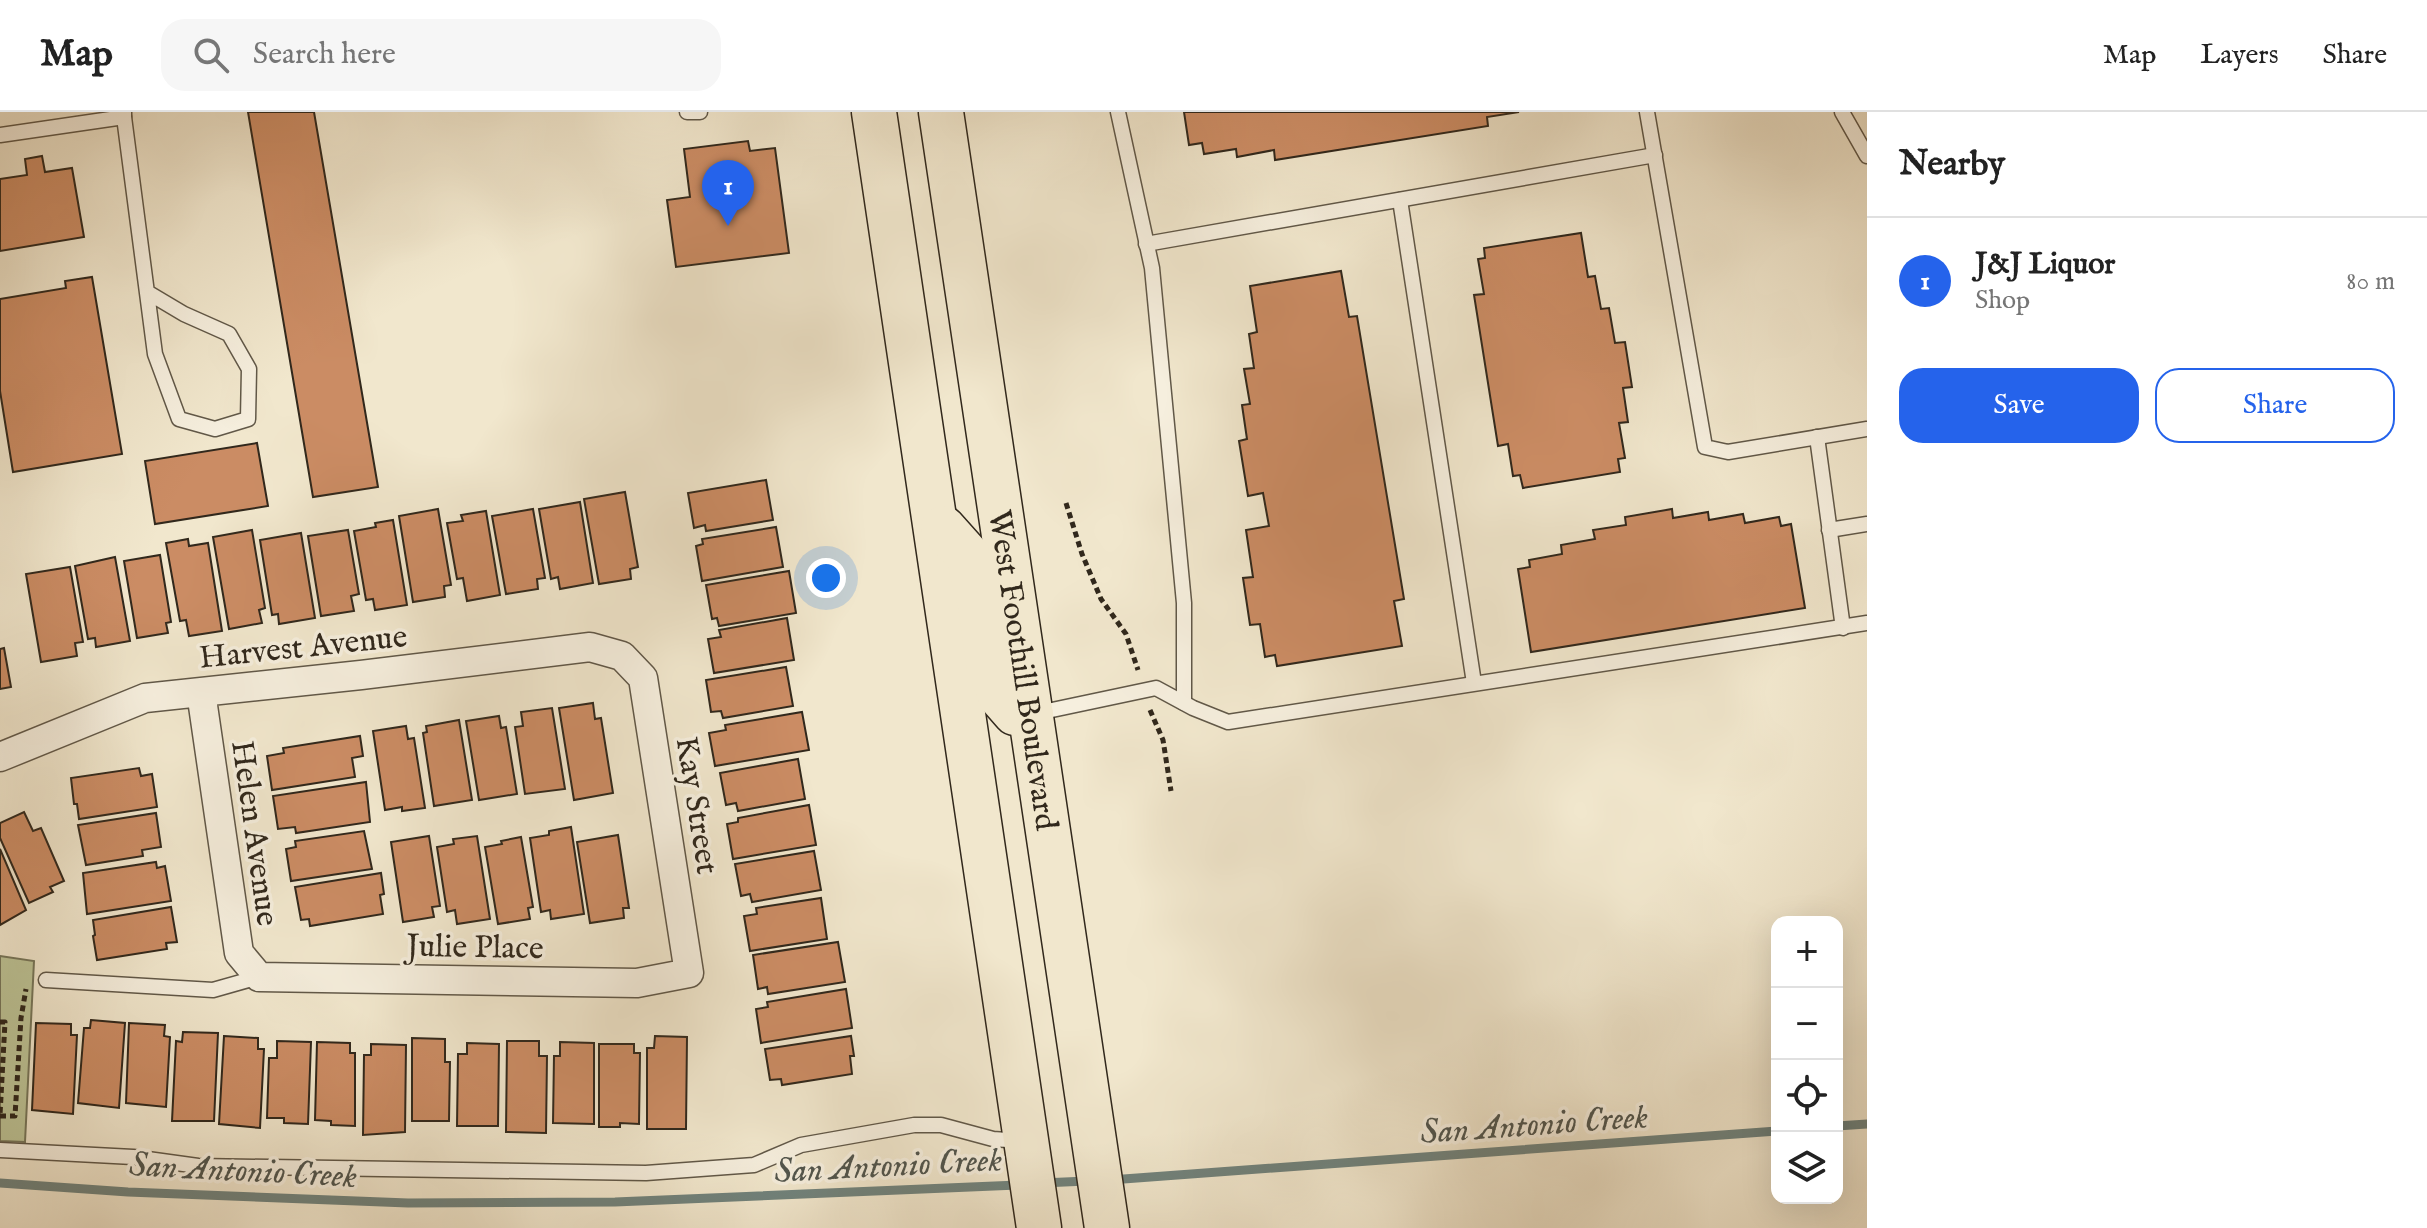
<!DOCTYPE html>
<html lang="en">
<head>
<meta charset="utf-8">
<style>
  :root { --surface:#fff; --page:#f6f6f6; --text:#222; --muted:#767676; --line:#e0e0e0; --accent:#2563eb }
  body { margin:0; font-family:"IM FELL English",serif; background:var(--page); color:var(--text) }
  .controls { position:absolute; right:24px; bottom:24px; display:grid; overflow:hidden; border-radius:16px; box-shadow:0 8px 32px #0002 }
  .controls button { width:72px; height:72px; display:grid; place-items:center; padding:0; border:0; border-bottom:2px solid var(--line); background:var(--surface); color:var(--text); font:40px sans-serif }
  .you { position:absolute; left:826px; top:466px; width:28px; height:28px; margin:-20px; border:6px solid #fff; border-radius:50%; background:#1a73e8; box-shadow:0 0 0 12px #1a73e833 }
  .badge { display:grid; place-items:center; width:52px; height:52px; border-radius:50%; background:var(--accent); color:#fff; font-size:26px; font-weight:700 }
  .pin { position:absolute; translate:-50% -66px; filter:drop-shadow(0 2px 4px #0008) }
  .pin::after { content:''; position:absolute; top:42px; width:28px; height:24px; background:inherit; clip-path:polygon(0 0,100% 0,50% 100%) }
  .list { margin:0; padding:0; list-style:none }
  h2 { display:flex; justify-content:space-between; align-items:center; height:104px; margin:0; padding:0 32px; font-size:34px }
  h2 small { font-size:26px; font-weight:400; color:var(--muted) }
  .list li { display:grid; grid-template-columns:52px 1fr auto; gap:24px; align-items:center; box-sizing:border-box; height:128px; padding:0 32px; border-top:2px solid var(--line) }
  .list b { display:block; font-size:30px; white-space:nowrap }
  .list p { margin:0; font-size:26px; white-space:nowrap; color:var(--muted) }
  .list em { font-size:26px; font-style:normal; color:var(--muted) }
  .actions { display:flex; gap:16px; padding:24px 32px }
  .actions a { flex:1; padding:18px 0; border:2px solid var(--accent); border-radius:24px; text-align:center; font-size:28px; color:var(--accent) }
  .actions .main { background:var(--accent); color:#fff }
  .icon { flex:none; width:44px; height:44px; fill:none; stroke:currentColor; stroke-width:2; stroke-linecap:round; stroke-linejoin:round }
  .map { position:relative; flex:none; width:1867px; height:1116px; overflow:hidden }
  header { display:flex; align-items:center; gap:48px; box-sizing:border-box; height:112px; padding:0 40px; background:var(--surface); border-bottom:2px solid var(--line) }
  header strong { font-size:38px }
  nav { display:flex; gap:44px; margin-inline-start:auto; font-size:28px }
  .search { width:560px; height:72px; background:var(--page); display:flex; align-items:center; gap:20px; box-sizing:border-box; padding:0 28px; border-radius:24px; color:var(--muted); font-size:30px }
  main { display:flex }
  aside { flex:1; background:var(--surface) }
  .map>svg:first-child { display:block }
</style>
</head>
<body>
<header>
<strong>Map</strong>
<div class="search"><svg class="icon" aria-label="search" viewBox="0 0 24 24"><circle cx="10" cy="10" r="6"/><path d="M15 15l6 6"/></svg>Search here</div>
<nav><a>Map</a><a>Layers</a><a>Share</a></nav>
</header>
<main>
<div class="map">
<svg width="1867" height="1116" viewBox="0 0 1867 1116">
  <rect width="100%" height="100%" fill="#f1e7cd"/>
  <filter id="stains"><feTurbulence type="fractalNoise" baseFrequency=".0025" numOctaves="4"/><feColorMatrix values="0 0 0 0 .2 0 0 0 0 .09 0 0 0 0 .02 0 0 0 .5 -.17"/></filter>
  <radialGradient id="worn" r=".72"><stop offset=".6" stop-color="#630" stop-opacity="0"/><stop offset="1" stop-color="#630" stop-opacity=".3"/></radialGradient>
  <polygon fill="#bdc497" stroke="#77765a" stroke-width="2" points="0,844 34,849 25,1030 0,1029"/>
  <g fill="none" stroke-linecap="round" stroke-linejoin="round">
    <g stroke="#71837d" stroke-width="9">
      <polyline points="1837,1014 1867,1012"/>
      <polyline points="1110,1068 1777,1019"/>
      <polyline points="0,1071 128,1080 408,1091 615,1090 1020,1073"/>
      <polyline points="1042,1071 1087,1069"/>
    </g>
  </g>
  <g fill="#cb8c64" stroke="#31281c" stroke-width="2">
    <polygon points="248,0 314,0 378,375 313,385"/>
    <polygon points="1184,0 1519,0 1487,5 1488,14 1275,48 1274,38 1237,45 1236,37 1204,42 1202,31 1189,33"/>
    <polygon points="748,29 750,39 775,36 789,141 676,155 667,88 690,85 684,37"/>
    <polygon points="42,44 45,60 72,56 84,125 0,139 0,67 27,63 25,47"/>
    <polygon points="1581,121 1588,165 1595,164 1601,197 1609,196 1615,231 1625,230 1632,275 1623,276 1628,310 1619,311 1625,346 1618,347 1620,360 1523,376 1520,363 1513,364 1508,332 1498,334 1474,183 1484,182 1478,147 1485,146 1484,136"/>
    <polygon points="1341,159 1349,205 1357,204 1404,487 1394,489 1402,534 1277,554 1275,543 1265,545 1260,512 1250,513 1243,466 1253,465 1246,418 1269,414 1263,381 1248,384 1239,329 1247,327 1242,293 1250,292 1244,257 1254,256 1249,222 1257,220 1250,174"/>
    <polygon points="92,165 122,342 13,360 0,279 0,187 66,176 65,169"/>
    <polygon points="257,331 268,394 155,412 145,349"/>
    <polygon points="766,368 773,408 706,419 705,413 694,416 688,381"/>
    <polygon points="625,380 638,455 630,457 631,467 599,472 584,387"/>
    <polygon points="580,390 593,471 560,477 558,465 551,467 539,397"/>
    <polygon points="438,397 451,473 444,474 445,485 413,490 399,404"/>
    <polygon points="533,397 545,466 537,467 538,477 506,482 492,404"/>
    <polygon points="1672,397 1673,406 1708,400 1709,408 1743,402 1745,411 1779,405 1781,414 1791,412 1805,496 1531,540 1518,457 1530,455 1529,448 1562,442 1561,433 1595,427 1593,418 1626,413 1625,405"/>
    <polygon points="486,399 500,483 467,489 463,466 457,467 447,411 463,409 461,403"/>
    <polygon points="393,408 407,493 375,498 373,487 366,488 354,419 376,415 375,411"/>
    <polygon points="776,415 783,455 702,469 696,434 703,432 702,427"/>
    <polygon points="252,418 265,496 259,498 262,511 229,517 213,425"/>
    <polygon points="348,418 359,482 351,484 354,499 321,504 308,424"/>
    <polygon points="301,421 315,506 279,512 278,502 272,503 260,428"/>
    <polygon points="188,427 189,434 208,431 222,519 189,524 186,508 180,509 166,431"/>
    <polygon points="160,443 171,510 166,511 168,521 137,526 124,449"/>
    <polygon points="115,445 130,529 96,535 95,526 88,527 75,454"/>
    <polygon points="70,455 83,530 75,531 77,544 41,550 26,462"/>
    <polygon points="789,459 796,501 719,514 717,506 712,507 706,473"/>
    <polygon points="787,506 794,548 714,561 708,527 721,525 719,518"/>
    <polygon points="4,536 11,575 0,577 0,537"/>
    <polygon points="786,555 793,594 723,606 721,599 711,600 706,568"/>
    <polygon points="593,591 595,607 601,606 613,681 574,688 559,596"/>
    <polygon points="552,596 565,677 525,682 515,615 523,614 521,600"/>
    <polygon points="802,600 809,638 715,654 709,621 726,618 725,613"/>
    <polygon points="499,604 501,616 506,615 517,682 479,688 466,609"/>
    <polygon points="459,608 472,688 434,694 423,621 427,620 426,614"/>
    <polygon points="406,614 408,627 414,626 425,696 402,699 402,695 385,698 373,619"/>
    <polygon points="360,624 363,644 352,646 355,665 272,678 267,644 284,641 283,636"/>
    <polygon points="798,647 805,687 738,699 736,691 726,693 720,661"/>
    <polygon points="139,656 141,664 152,662 157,695 79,707 77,692 74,692 71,666"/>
    <polygon points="366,670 370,710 296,721 295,715 278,717 273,684"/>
    <polygon points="809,693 816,733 733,747 727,712 738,710 738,706"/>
    <polygon points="24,700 33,719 41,716 64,769 50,775 53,780 29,791 0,726 0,711"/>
    <polygon points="156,701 161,735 142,738 143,744 86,753 78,713"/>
    <polygon points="571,715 584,802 551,807 550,798 541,800 530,726 549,723 549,719"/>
    <polygon points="364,719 372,757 291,769 286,737 296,735 295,729"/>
    <polygon points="618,723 629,796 623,796 624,806 590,811 577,730"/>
    <polygon points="429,724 440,794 432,795 434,805 403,810 391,730"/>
    <polygon points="477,724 490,807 457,812 455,798 447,800 437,735 454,732 453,727"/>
    <polygon points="521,725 533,795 528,796 530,807 498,812 485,735 502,732 501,729"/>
    <polygon points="0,737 26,798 0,813"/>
    <polygon points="814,739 821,778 752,790 750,782 741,784 735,752"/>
    <polygon points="156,750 157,756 165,754 171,789 87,802 83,761"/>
    <polygon points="381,761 384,782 380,783 383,802 310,814 309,807 301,808 295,775"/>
    <polygon points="821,786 827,827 750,839 744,804 757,802 756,796"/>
    <polygon points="171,795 177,830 166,831 167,837 97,848 93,824 95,823 93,808"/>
    <polygon points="838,830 845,870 768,882 767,875 758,877 753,843"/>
    <polygon points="846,877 852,916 761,931 756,897 768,895 767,890"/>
    <polygon points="91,908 125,911 119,996 78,991 84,916 90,916"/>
    <polygon points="36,911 71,912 71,923 77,923 73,1002 32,998"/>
    <polygon points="129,911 165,913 164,924 170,925 166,995 126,991"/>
    <polygon points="183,920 218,921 214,1009 172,1009 176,929 182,930"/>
    <polygon points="224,924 258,926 258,937 264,937 260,1016 219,1012"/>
    <polygon points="655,924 687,925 686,1017 647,1017 647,936 654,936"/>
    <polygon points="851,924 854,944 850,944 852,962 782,973 781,967 770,968 765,937"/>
    <polygon points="412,926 445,927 445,950 450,950 449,1009 412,1009"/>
    <polygon points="277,929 311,930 308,1012 284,1011 284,1006 267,1006 269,946 277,946"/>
    <polygon points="507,929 539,929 539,944 547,944 546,1021 506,1020"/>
    <polygon points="317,930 350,931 350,941 355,941 355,1014 331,1013 331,1009 315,1008"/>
    <polygon points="560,930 594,931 594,1012 553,1011 554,944 560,944"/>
    <polygon points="467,931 499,932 498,1014 457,1014 458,942 467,942"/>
    <polygon points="371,932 406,933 405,1020 363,1023 364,943 371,943"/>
    <polygon points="599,932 634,932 634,941 640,941 639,1012 620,1011 620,1015 599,1015"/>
  </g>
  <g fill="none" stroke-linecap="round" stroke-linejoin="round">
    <g stroke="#615848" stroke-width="17">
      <g id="service">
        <polyline points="124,0 124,5 155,242 179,307 215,317 248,307 249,257 229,222 184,202 147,180"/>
        <polyline points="687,0 700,0"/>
        <polyline points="1118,0 1152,156 1184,491 1184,591"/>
        <polyline points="1647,0 1705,335 1728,340 1867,317"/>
        <polyline points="1842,0 1867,44"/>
        <polyline points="0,23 124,5"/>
        <polyline points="1400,88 1474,571"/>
        <polyline points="1146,132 1655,43"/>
        <polyline points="1817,325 1843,516"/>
        <polyline points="1829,418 1867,412"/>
        <polyline points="1033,602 1156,576 1193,596 1228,610 1867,511"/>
        <polyline points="46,868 213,878 259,865"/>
        <polyline points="0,1038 133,1045 198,1054 646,1061 754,1053 801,1033 914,1013 941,1013 993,1027 1023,1029"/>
      </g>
    </g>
    <g stroke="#615848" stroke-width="31">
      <polyline id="minor" points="0,645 145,586 361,563 590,535 622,544 643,566 689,861 637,871 259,865 239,841 201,580"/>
    </g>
    <g stroke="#31281c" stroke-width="47">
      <g id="primary">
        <polyline points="874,0 1039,1116"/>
        <path id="s1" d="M941,0L1107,1116"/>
        <polyline points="943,416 968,444 980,493 989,556 1001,585 1015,601 1031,602"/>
      </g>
    </g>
    <g stroke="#31281c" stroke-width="5" stroke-dasharray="6 4" stroke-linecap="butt">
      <polyline points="1066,391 1082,442 1101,487 1126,522 1138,558"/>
      <polyline points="1150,598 1163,628 1171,679"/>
      <polyline points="0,910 5,910 0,1003"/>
      <polyline points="0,1004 15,1004 21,906 26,877"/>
    </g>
    <use href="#service" stroke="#f6efde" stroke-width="14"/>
    <use href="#minor" stroke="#f6efde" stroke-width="28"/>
    <use href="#primary" stroke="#f1e7cd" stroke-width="44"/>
  </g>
  <g text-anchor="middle" stroke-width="7" stroke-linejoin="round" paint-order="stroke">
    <g font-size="32" fill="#31281c" stroke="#f6efde">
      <text transform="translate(303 534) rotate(-6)" y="11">Harvest Avenue</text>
      <text dy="11" stroke="none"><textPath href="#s1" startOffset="564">West Foothill Boulevard</textPath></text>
      <text transform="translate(698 693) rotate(81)" y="11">Kay Street</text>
      <text transform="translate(256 721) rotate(82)" y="11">Helen Avenue</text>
      <text transform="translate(475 834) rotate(1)" y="11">Julie Place</text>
    </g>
    <g font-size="34" font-style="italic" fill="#51554d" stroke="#f6efde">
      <text transform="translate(1534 1011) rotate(-4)" y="12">San Antonio Creek</text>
      <text transform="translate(888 1052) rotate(-3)" y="12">San Antonio Creek</text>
      <text transform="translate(243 1057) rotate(3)" y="12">San Antonio Creek</text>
    </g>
  </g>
  <rect width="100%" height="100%" filter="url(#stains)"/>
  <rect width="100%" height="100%" fill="url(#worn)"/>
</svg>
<div class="controls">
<button>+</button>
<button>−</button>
<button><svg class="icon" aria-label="locate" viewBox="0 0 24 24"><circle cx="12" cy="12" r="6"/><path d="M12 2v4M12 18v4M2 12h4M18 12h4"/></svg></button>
<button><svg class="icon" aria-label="layers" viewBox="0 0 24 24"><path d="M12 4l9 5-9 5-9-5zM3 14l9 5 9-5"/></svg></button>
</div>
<div class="you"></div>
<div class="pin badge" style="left:728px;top:114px">1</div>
</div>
<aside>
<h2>Nearby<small></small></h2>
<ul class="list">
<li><span class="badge">1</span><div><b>J&amp;J Liquor</b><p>Shop</p></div><em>80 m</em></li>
</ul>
<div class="actions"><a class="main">Save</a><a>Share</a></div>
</aside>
</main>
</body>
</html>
